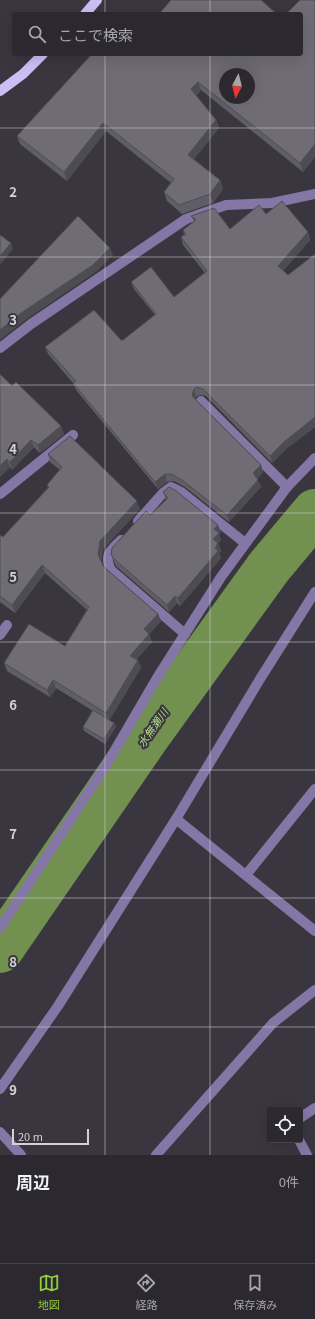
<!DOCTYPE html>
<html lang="ja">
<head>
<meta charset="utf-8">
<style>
  :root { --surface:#2b282f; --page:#333037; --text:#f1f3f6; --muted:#a6a6aa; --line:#47444b; --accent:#92cd3e }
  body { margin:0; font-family:Georgia,"Noto Sans JP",serif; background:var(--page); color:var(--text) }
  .controls { position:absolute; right:12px; bottom:12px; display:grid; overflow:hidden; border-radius:4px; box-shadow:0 4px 16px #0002 }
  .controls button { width:36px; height:36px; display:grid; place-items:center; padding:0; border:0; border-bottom:1px solid var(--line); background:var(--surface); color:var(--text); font:20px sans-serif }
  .compass { position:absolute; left:219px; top:68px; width:36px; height:36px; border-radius:50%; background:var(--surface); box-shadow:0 4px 16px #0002; rotate:187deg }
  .scale { position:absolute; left:12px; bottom:10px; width:77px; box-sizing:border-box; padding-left:4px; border:2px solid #d3d2d7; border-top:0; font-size:11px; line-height:14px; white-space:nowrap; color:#d3d2d7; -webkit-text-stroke:3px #39363f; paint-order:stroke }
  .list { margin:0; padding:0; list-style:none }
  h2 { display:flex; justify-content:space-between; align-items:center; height:52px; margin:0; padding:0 16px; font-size:17px }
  h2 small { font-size:13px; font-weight:400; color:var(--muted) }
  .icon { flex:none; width:22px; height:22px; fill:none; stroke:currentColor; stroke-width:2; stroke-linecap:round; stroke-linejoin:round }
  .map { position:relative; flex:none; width:315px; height:1155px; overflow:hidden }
  .search { position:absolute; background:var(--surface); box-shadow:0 4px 16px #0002; left:12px; right:12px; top:12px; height:44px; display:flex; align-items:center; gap:10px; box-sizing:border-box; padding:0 14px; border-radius:4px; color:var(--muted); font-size:15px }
  .sheet { height:108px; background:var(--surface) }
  nav { display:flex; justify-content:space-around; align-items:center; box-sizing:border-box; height:56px; border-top:1px solid var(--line); background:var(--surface); font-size:11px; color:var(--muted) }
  nav a { display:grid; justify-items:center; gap:2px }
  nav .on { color:var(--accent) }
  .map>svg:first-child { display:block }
</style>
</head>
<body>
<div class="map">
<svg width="315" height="1155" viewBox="0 0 315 1155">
  <rect width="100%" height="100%" fill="#39363f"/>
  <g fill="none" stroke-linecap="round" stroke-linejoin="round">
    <polyline stroke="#729050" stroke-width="46" points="0,950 147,736 269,567 315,512"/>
    <g stroke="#8477a5" stroke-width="10">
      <polyline points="0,348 31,324 186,219 226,205 272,203 315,194"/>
      <polyline points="201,401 287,487"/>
      <polyline points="0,494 73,435"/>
      <polyline points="138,521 163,493 171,487 181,492 245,543"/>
      <path d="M121,540C111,550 103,555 111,570L185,634"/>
      <polyline points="0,635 7,625"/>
      <polyline points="176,819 315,931"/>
      <polyline points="246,875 315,789"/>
      <polyline points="0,928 108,762 157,678 221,577 287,487 315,458"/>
      <polyline points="0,1089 58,1006 176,819 260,679 315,592"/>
      <polyline points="300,1118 315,1108"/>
      <polyline points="0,1132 21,1155"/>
      <polyline points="299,1140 307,1155"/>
      <polyline points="156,1155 273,1023 315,990"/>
    </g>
    <g stroke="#cdbdf5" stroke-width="10">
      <polyline points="85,14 97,0"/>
      <polyline points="0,91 23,74 43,54"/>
    </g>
  </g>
  <g fill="#5f5d65">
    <polygon points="315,0 315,157 303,172 201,90 196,96 216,120 219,128 194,159 220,180 223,189 213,203 182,214 167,201 164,192 171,183 106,131 67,181 20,144 17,136 92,54 301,54"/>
    <polygon points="266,214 308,232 310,240 283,271 288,275 315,254 315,427 286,449 272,463 206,396 200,395 196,397 195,400 261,465 263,472 257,479 261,487 229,522 185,487 174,481 167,482 158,489 76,390 73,383 48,354 45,347 123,340 155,315 134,289 131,282 174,297 205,273 183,245 181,237 184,234 183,230 194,222 191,216 230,229"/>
    <polygon points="0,374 64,434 40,453 34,447 12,470 10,467 0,477"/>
    <polygon points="48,454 140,509 103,549 101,561 104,567 158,614 161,621 149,634 152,642 136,660 138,660 141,668 109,720 114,723 116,727 105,744 84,731 83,727 93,711 56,688 50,697 7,671 4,663 65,646 87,610 45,573 15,613 0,602 0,603 0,535 3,537 48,488 47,485 60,470 50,462"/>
    <polygon points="163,492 221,532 219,534 221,540 218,543 221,551 219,553 221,558 180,606 177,603 169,612 116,566 114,562 111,554 150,515 166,500"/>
  </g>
  <g fill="#4e4c53">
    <polygon points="198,82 201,90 194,98 191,89"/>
    <polygon points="216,120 219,128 191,163 188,155"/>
    <polygon points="103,123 106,131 67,181 64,172"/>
    <polygon points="315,144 315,157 303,172 300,163"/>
    <polygon points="220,180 223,189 213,203 210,194"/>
    <polygon points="308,232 310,240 281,273 278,266"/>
    <polygon points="11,243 13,249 0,265 0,256"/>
    <polygon points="110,248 113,255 96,272 27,319 0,340 0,330 24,311"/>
    <polygon points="194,389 196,397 195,402 192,395"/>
    <polygon points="315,417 315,427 286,449 272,463 270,456 284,442"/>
    <polygon points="61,426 64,434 40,453 38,445"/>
    <polygon points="31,440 34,447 12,470 10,462"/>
    <polygon points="7,459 10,467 0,477 0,466"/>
    <polygon points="261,465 263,472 256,480 253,473"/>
    <polygon points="165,474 167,482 158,489 155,482"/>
    <polygon points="258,480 261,487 229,522 227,515"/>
    <polygon points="137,501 140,509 103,549 101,563 98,555 100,541"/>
    <polygon points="218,525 221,532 219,534 221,540 218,543 221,551 219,553 221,558 180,606 178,598 215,548 213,539 214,529"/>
    <polygon points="42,565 45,573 15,613 12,605"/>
    <polygon points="175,596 177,603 169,612 167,605"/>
    <polygon points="158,614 161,621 147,637 144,629"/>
    <polygon points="149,634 152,642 133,663 130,656"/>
    <polygon points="138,660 141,668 109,721 106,713"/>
    <polygon points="53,680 56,688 50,697 47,690"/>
    <polygon points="114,723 116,727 105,744 104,739"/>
  </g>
  <g fill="#6f6c76" stroke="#4e4c53" fill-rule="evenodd">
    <polygon points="171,0 261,0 277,14 159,14"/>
    <path d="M300,0H315V144L300,163L198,82L191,89L216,120L188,155L220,180L210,194L179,205L164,192L174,179L103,123L64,172L17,136L92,54H301V14H286ZM225,74H249V98H225Z"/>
    <polygon points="282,201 308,232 278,266 288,275 315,254 315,417 284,442 270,456 203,389 197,387 194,389 192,395 194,398 261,465 253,473 258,480 227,515 182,480 171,474 165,474 155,482 73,383 76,381 45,347 94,310 121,340 123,340 156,314 131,282 151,267 174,297 207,271 181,237 186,234 183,230 196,220 191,216 214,208 230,229 259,205 266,214"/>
    <polygon points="78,216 110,248 93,265 24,311 0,330 0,299"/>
    <polygon points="0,235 11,243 0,256"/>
    <polygon points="0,374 12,386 16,382 61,426 38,445 31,440 10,462 7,459 0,466"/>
    <polygon points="70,436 137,501 100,541 98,555 104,567 158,614 144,629 149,634 130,656 138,660 106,713 53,680 47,690 4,663 29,624 65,646 89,607 42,565 12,605 0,596 0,535 3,537 49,487 47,485 62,467 48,454"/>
    <polygon points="169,487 175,490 218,525 214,529 219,533 213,539 218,543 215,548 218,551 178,598 175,596 167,605 113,558 111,554 112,548 146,511 150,515 168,498 163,492"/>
    <polygon points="93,710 114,723 104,739 83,727"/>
  </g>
  <path fill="none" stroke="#d3d2d7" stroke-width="1" stroke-opacity="0.55" d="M105,0V14M210,0V14M105,54V1155M210,54V1155M0,128H315M0,257H315M0,385H315M0,513H315M0,642H315M0,770H315M0,898H315M0,1027H315"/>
  <g text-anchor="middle" stroke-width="4" stroke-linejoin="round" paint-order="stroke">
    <g font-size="11" font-style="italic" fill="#b5df85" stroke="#39363f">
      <text transform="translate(153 728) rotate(-55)" y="4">水無瀬川</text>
    </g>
  </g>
  <g font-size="13" text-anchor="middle" font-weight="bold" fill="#d3d2d7" stroke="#39363f" stroke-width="4" stroke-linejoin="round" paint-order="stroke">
    <text x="13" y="197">2</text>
    <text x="13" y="325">3</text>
    <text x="13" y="454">4</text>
    <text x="13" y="582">5</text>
    <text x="13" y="710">6</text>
    <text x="13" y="839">7</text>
    <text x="13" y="967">8</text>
    <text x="13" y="1095">9</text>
  </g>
</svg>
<div class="controls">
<button><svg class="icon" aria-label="locate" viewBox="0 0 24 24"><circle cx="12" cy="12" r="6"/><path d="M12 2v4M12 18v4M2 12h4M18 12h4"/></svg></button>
</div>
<svg class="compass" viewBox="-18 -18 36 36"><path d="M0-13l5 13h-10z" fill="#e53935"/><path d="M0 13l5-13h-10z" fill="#a6a6aa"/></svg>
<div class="scale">20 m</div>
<div class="search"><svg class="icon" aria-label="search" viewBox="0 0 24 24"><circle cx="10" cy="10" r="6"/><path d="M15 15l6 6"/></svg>ここで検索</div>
</div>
<section class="sheet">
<h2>周辺<small>0件</small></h2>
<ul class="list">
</ul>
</section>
<nav>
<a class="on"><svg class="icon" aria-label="map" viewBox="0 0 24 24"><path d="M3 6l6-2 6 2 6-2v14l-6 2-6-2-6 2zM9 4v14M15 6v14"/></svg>地図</a>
<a><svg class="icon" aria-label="directions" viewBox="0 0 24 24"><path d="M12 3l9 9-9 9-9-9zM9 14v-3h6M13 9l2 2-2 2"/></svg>経路</a>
<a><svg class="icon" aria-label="saved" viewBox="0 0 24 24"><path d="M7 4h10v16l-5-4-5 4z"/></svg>保存済み</a>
</nav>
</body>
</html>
